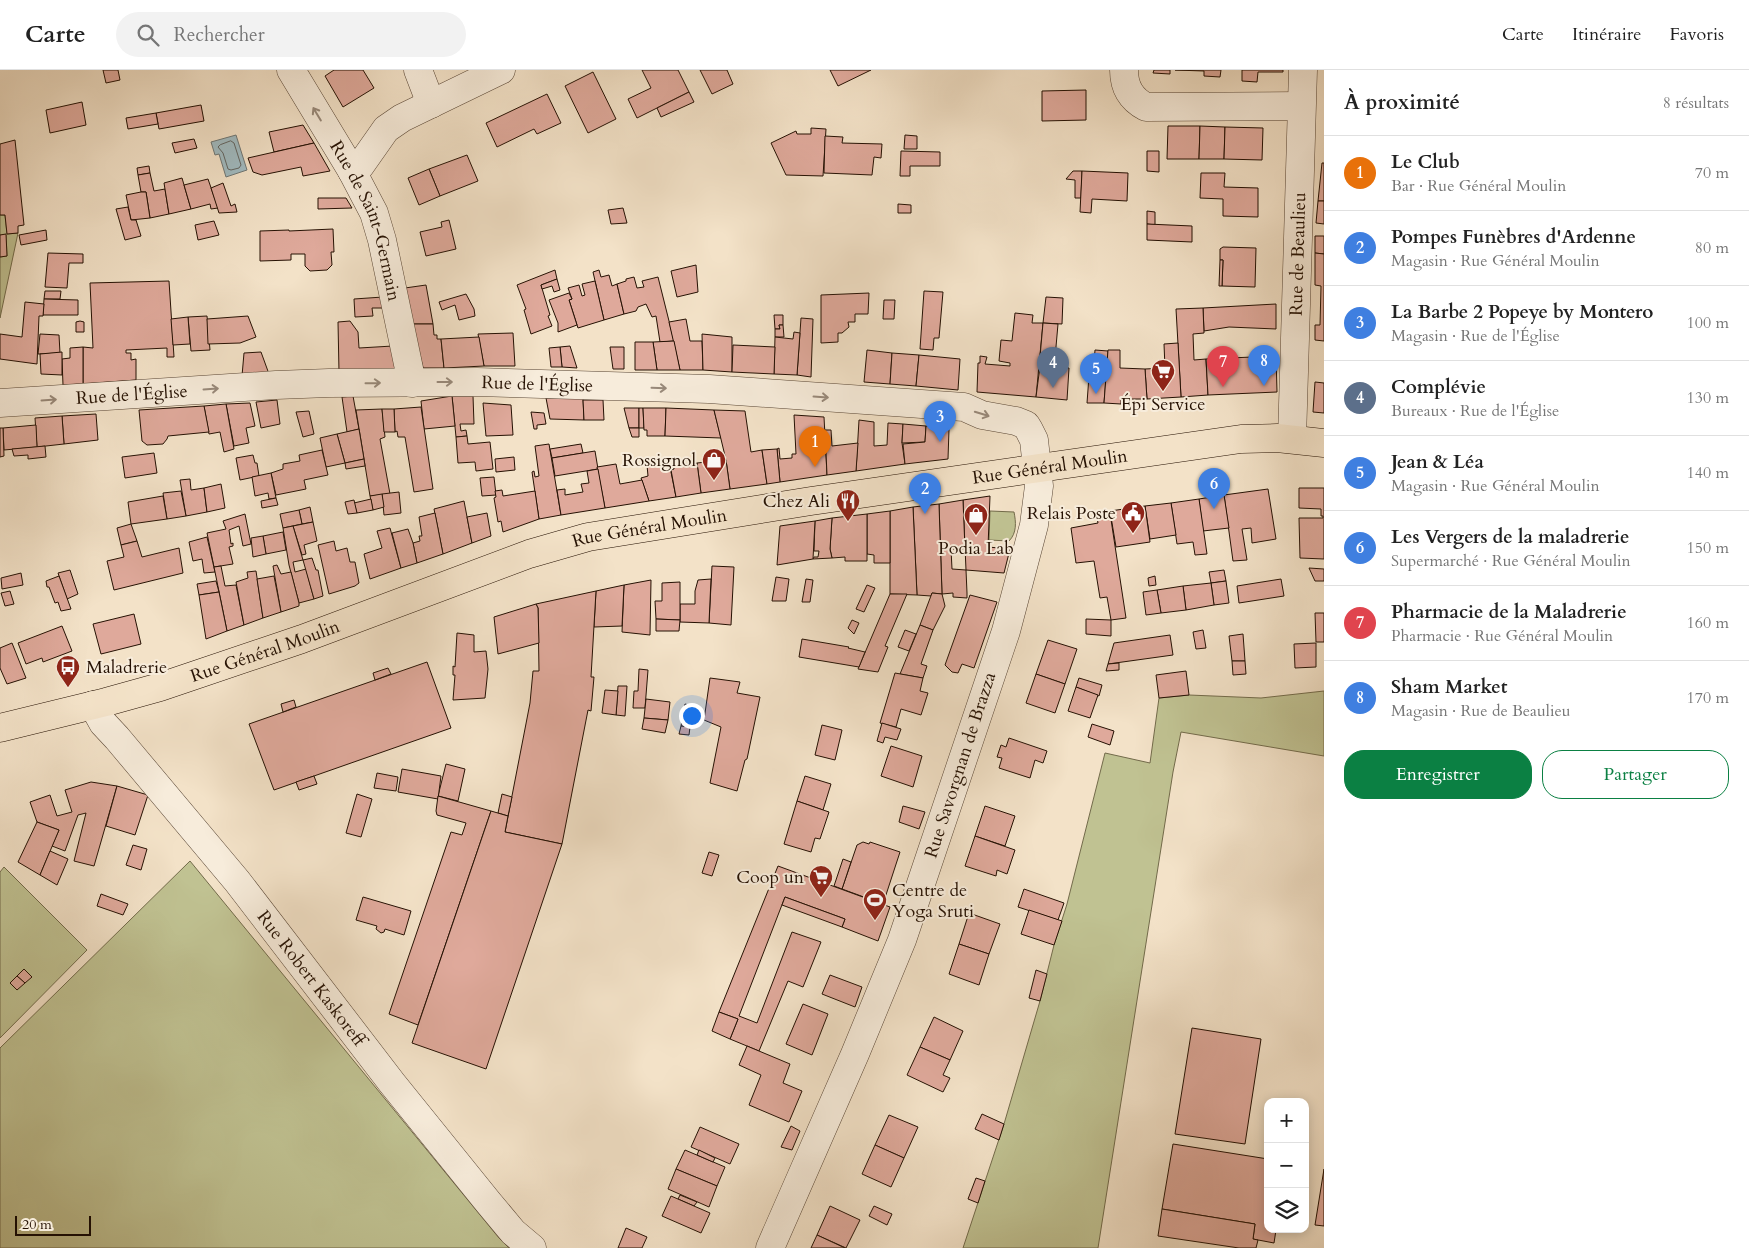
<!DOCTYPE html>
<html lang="fr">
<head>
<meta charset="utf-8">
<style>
  :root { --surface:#fff; --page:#f2f2f2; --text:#222; --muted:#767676; --line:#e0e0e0; --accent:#0b8043 }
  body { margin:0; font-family:Cardo,serif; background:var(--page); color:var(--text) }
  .controls { position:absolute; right:15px; bottom:15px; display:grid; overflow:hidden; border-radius:10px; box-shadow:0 2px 12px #0003 }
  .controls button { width:45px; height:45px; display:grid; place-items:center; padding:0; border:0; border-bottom:1px solid var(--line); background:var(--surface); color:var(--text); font:25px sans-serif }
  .scale { position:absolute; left:15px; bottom:12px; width:76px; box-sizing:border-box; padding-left:5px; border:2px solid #251103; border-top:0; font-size:14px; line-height:18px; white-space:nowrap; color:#251103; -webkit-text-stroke:4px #f7ecdb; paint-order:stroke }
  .you { position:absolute; left:691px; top:645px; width:18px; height:18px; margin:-12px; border:4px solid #fff; border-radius:50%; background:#1a73e8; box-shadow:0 0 0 8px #1a73e833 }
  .badge { display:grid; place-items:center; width:32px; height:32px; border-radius:50%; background:var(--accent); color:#fff; font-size:16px; font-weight:700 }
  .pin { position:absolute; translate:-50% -41px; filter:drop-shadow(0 1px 2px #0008) }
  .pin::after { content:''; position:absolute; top:26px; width:18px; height:15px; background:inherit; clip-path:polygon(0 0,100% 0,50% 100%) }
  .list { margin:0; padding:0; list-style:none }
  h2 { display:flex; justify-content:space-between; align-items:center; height:65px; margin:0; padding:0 20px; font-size:21px }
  h2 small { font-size:16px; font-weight:400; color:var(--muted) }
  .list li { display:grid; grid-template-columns:32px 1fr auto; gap:15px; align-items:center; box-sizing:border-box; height:75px; padding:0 20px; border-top:1px solid var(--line) }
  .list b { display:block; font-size:19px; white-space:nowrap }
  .list p { margin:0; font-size:16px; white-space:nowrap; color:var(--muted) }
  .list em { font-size:16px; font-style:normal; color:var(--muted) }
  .actions { display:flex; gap:10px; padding:15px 20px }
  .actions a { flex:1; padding:11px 0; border:1px solid var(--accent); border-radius:20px; text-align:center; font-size:18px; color:var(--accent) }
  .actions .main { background:var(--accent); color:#fff }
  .icon { flex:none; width:28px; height:28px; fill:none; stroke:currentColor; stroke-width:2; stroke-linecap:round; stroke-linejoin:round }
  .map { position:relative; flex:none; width:1324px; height:1178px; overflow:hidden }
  header { display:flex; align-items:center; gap:30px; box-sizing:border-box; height:70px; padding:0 25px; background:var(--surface); border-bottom:1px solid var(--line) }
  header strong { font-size:24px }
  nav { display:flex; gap:28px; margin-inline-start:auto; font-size:18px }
  .search { width:350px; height:45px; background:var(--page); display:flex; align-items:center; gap:12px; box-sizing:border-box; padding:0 18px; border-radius:28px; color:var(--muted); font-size:19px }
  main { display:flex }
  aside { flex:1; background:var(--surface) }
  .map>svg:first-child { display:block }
</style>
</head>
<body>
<header>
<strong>Carte</strong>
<div class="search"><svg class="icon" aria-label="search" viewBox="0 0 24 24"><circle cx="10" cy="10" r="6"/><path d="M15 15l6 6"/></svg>Rechercher</div>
<nav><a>Carte</a><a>Itinéraire</a><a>Favoris</a></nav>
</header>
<main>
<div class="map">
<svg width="1324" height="1178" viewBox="0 0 1324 1178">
  <rect width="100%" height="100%" fill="#f3e2c8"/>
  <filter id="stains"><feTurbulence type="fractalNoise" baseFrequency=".004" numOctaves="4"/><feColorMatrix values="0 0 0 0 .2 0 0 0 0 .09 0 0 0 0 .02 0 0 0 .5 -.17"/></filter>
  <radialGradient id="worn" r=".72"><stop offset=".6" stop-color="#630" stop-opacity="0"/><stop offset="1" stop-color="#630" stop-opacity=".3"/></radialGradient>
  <g fill="#c0c292" stroke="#726a4a">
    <polygon points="0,145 5,145 7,164 18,163 0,248 0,187 7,186 6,165 0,165"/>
    <path d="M990,441L1014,442C1016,452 1017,463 1009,471L989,470Z"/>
    <polygon points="1324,621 1324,686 1181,662 1173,702 1098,1178 963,1178 1004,1054 1040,931 1054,875 1067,834 1105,683 1150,693 1159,628 1189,625 1261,628"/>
    <polygon points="190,791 499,1168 509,1178 0,1178 0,978"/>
    <polygon points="4,797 87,880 0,968 0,802"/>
  </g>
  <polygon fill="#a1bbc1" stroke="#6f7775" points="236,65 247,100 226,107 219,84 215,85 211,72"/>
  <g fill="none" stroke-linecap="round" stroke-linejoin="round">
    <polygon stroke="#636662" stroke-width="1" points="231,71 234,73 241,95 239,98 231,100 228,99 223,83 218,77 220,75"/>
  </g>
  <g fill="#dfa99b" stroke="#251103">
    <polygon points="103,0 118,0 120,10 106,13"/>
    <polygon points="334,0 363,0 374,18 343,37 325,6"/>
    <polygon points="642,0 678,0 689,22 637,48 628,29 651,18"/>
    <polygon points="700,0 727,0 733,14 712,24"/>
    <polygon points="830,0 871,0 838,16"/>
    <polygon points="1154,0 1170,0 1170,4 1153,3"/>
    <polygon points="1175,0 1221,0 1220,7 1204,6 1204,1"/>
    <polygon points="1242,0 1283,0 1283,2 1258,2 1257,12 1242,11"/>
    <polygon points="593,2 616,49 588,63 565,16"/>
    <polygon points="1086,20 1086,50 1042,51 1042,21"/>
    <polygon points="689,22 694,32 661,47 657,38"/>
    <polygon points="547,24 561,53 537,64 534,59 497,77 486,53"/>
    <polygon points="82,32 86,55 50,63 46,40"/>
    <polygon points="201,35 204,51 159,59 156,43"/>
    <polygon points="156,43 158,54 128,59 126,48"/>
    <polygon points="303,55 314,73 274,82 269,62"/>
    <polygon points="1168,56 1200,56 1199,89 1167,89"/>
    <polygon points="1200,56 1225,57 1224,89 1199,89"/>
    <polygon points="1225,57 1263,58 1262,90 1224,89"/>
    <polygon points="811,58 826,59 823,106 786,105 771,73 796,61 797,64 811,64"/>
    <polygon points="905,65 917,66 917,79 904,79"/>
    <polygon points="825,66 843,67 842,73 882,74 881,88 874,87 872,105 824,103"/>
    <polygon points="194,69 197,78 175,83 172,73"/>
    <polygon points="15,70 24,155 18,156 18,163 7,164 5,145 0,145 0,74"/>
    <polygon points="314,73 330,101 303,106 301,97 262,105 253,102 248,88"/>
    <polygon points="901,81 940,82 940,96 910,96 910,106 900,106"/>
    <polygon points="1147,81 1159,81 1159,102 1147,101"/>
    <polygon points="467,85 478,111 440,126 429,99"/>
    <polygon points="1322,93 1324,93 1324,131 1318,131"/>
    <polygon points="149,96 150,103 138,105 137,98"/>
    <polygon points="429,99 440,126 419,135 408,108"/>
    <polygon points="1073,101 1082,101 1081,128 1075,128 1075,110 1066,109"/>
    <polygon points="1082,101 1128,103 1127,131 1092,129 1091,143 1080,142"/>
    <polygon points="150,103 154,121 165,119 169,144 150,148 146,122 141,122 138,105"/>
    <polygon points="1201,103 1225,103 1224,117 1258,118 1258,147 1223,146 1223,129 1200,128"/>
    <polygon points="182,108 191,139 169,144 164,113"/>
    <polygon points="208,109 218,138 211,139 210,134 191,139 184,115"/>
    <polygon points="223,113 231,136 235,134 237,142 219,143 211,118"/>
    <polygon points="141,122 146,122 150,148 131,150 126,125"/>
    <polygon points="318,128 346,128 352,138 318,139"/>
    <polygon points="1318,131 1324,131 1324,154 1316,153"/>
    <polygon points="898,134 911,135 911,143 898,143"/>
    <polygon points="128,137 131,150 136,150 141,166 125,170 116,139"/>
    <polygon points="623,138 627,153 611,154 608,140"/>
    <polygon points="1147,141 1155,142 1155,155 1147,154"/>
    <polygon points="449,150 456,179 426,186 420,162 442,157 441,152"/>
    <polygon points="214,151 219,165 198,170 195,155"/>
    <polygon points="1147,154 1192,156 1192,172 1147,170"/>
    <polygon points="333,159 334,182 331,182 332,195 327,200 310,201 305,196 305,184 291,184 291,190 260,191 260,161 289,160 289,161"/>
    <polygon points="46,160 47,170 21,175 19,165"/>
    <polygon points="6,164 7,186 0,187 0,165"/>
    <polygon points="1315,166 1324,166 1324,184 1315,183"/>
    <polygon points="1223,177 1256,178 1255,217 1222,216 1223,190 1220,190 1220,179"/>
    <polygon points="48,183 83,184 83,193 69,193 67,218 45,217"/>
    <polygon points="1315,183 1324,184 1324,271 1315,270 1315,255 1320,255 1321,216 1315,215"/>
    <polygon points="1220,190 1223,190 1222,216 1219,216"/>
    <polygon points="696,195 698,222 677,227 671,201"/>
    <polygon points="555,200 557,209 541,215 550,245 548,246 552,256 531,264 524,240 526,239 517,215"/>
    <polygon points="599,200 601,207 609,205 612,216 617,214 624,244 604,250 593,202"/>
    <polygon points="634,207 637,218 644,217 642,211 658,207 674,271 660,272 656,246 652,247 646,234 638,237 636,241 624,244 617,214 626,211 626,209"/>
    <polygon points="557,209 560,220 554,222 552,216 542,219 541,215"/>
    <polygon points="169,211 174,287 167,287 167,278 126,280 126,283 131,283 131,290 136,289 136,310 83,314 83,277 93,278 90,213"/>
    <polygon points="595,211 604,250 578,258 569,230 572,229 568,218 579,215 582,226 585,225 582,214"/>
    <polygon points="426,215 433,254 412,254 405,218"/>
    <polygon points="45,221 61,221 60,229 44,229"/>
    <polygon points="924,221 943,222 939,268 934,268 933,280 920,279"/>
    <polygon points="569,223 572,229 569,230 577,255 558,262 558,253 549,230"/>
    <polygon points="869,223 868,244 855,244 855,252 848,252 849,257 842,263 838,263 838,272 821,273 821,225"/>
    <polygon points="466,224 474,239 475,246 459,250 455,235 442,240 439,232"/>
    <polygon points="383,227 385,238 372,238 373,246 355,247 354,229"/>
    <polygon points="1046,227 1063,228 1062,254 1043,253"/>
    <polygon points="44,229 78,230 78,245 43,245"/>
    <polygon points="884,230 895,230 894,249 883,249"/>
    <polygon points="25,232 44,234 43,246 39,246 37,294 0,289 0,264 22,267"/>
    <polygon points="1276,234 1276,259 1229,257 1204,261 1203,238"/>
    <polygon points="1203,238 1204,263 1193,264 1194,290 1206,289 1208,325 1181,327 1176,239"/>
    <polygon points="1015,243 1033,245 1032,253 1043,253 1036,327 977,322 978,293 980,293 980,286 987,287 985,294 1010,296 1010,293 999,291 1001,270 1012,271"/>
    <polygon points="774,245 783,245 783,255 779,255 780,259 775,259"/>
    <polygon points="207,246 210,280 191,281 188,247"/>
    <polygon points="248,246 256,267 240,273 208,274 207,249"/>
    <polygon points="188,247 190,274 173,275 171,249"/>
    <polygon points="801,248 813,249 811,307 797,305"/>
    <polygon points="686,249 690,271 702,271 703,300 680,300 669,252"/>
    <polygon points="80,251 84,252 84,262 76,262 76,252"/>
    <polygon points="350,251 358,262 359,278 393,276 397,300 339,302 338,252"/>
    <polygon points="1043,253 1058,254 1055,288 1040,287"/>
    <polygon points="412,254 433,254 434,265 437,265 437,269 441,269 444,298 423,298"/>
    <polygon points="779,255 783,255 784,267 775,267 775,259 780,259"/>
    <polygon points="794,262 800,263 797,305 774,304 775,267 793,269"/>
    <polygon points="513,263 515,296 484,296 478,264"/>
    <polygon points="40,264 59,265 60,283 38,284"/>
    <polygon points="702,264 732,267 732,302 703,300"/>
    <polygon points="479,267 484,296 444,298 441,269"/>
    <polygon points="674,271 680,300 657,300 653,272"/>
    <polygon points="635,272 653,272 657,300 635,300"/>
    <polygon points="1178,273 1181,327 1147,329 1145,299 1165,298 1164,274"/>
    <polygon points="733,275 775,277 774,304 732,302"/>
    <polygon points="570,276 577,298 562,297 560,277"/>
    <polygon points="83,277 83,314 63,315 62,289 70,288 70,278"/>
    <polygon points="560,277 562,297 551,297 549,278"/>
    <polygon points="610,277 624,277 624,299 613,299"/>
    <polygon points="867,280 892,283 890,314 864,312"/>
    <polygon points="1095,280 1108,281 1104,333 1087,333 1089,306 1093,306"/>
    <polygon points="1108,280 1120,280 1120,298 1145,299 1147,329 1121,329 1121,334 1104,333"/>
    <polygon points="62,282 62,305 41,304 40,284"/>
    <polygon points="261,282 269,304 242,306 244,283"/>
    <polygon points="892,283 919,285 916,316 890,314"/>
    <polygon points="919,285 960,289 958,320 916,316"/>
    <polygon points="1276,286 1277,322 1208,325 1206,289"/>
    <polygon points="1040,296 1069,298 1067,330 1036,327"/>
    <polygon points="1315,312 1324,313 1324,343 1313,342"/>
    <polygon points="353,326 359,359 347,362 342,327"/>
    <polygon points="452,326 473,326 474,354 460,354 461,361 466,360 467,366 456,367"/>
    <polygon points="452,326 455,356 424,359 421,331"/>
    <polygon points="546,328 583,328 584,350 550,349"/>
    <polygon points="277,330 280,354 261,358 256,332"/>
    <polygon points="583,330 603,330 604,350 584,350"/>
    <polygon points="250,333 255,356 246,358 249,373 234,376 226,334"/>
    <polygon points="483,333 511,335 513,365 486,366"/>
    <polygon points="226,334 234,379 224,382 220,362 209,364 204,336"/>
    <polygon points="204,336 209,362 168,366 167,369 163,374 147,375 142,371 139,340"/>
    <polygon points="421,337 433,419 414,422 405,367 398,367 397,361 395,362 394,339"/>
    <polygon points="624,338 639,338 639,358 629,358"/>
    <polygon points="639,338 643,338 644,358 639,358"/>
    <polygon points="643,338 666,338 665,366 647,366 647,360 644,360"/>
    <polygon points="666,338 714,340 721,368 665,366"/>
    <polygon points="382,339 385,367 380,369 390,424 370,426 356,340"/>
    <polygon points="382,339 394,339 395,362 384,362"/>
    <polygon points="714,340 745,341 751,382 762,380 767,414 730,419 726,390"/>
    <polygon points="309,341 314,364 303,367 296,342"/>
    <polygon points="531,342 544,343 546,354 537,355 537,359 534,359"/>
    <polygon points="96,344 98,370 64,374 62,346"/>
    <polygon points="794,345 824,347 827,405 780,412 777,379 779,378 780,389 792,388 792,384 796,384"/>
    <polygon points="62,346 64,374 37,377 35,348"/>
    <polygon points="859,350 874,352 874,376 887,375 888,353 903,354 902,373 905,394 856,401"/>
    <polygon points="903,354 926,356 925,372 902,373"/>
    <polygon points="36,355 37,377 4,380 3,358"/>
    <polygon points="926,356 949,359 948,389 905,394 903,374 925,372"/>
    <polygon points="0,358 3,358 4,386 0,387"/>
    <polygon points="629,358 639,358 639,367 632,367"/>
    <polygon points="359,359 364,389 345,393 337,364"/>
    <polygon points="825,360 831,360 832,376 858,373 856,401 827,405"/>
    <polygon points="337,364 345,393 326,397 320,368"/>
    <polygon points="467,366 468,374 490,372 493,399 476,401 475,392 458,393 456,367"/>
    <polygon points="549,374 561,445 539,449 532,402 534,401 535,407 539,406 535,376"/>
    <polygon points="581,374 583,383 552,388 550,379"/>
    <polygon points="45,376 46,387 28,389 28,385 14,386 12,379"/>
    <polygon points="777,379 780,412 767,414 762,380"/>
    <polygon points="322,380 328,405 304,410 306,419 276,425 271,403 283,399 283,394 300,391 299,385"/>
    <polygon points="595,381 598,399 555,406 552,388"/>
    <polygon points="154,383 157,403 125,408 122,387"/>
    <polygon points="253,385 255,393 257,393 259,406 240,410 236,388"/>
    <polygon points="514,387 515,400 496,402 495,389"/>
    <polygon points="364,389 365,396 346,399 345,393"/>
    <polygon points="726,390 730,419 701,423 697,393"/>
    <polygon points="669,392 676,427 649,431 641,408 648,406 647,395"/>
    <polygon points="697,393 701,423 676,427 671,400 674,399 674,396"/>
    <polygon points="616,394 620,414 642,410 649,431 605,438 597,397"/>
    <polygon points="598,399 605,438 561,445 557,420 565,419 565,425 583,422 581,414 589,413 587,401"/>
    <polygon points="271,403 276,428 269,429 268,423 255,426 252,407"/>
    <polygon points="494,407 496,425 482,426 480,408"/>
    <polygon points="190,409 191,420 204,418 207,442 186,446 180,410"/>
    <polygon points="221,414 225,438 207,442 204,418"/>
    <polygon points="1299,418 1324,418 1324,489 1300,488 1299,448 1323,448 1323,446 1321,446 1321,439 1299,438"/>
    <polygon points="1268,419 1276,469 1252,473 1251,458 1242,459 1247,490 1233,491 1224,425"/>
    <polygon points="502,420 503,426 535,421 539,449 503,462 501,451 498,452 494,428 496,427 495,421"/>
    <polygon points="181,421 186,446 167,449 163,423"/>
    <polygon points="399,422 401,443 384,445 382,424"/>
    <polygon points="382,424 384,437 373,440 370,426"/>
    <polygon points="1224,425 1229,458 1203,461 1199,429"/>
    <polygon points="163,426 167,449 131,454 128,432"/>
    <polygon points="990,426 988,477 1010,479 1004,503 966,500 963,430"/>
    <polygon points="276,428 278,435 262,438 261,431"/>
    <polygon points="371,429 373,440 357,443 354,433"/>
    <polygon points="1199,429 1207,484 1195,485 1193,472 1177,474 1171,433"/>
    <polygon points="354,430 357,443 348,444 345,432"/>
    <polygon points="963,430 965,479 951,479 952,499 966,500 967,523 967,528 953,527 953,523 942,524 939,434"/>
    <polygon points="464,431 472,473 443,484 434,439"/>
    <polygon points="1171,433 1176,465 1150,469 1145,436"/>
    <polygon points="939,434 942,524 932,523 931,526 917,525 913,437"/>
    <polygon points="1145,436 1150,472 1116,477 1110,441"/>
    <polygon points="310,437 313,452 302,454 299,440"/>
    <polygon points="913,437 917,525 890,524 890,441"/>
    <polygon points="299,440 302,454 283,458 280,444"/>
    <polygon points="890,441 890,493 874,493 874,485 867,484 867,444"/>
    <polygon points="435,443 443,484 417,493 413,473 420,471 419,466 422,466 419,447"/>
    <polygon points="487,443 491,466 472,473 467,447"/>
    <polygon points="1110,443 1126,548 1111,550 1107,527 1100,528 1094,491 1076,493 1071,458 1098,453 1097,448"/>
    <polygon points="245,444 251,474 243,476 239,456 229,460 231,474 233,473 233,476 229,477 233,494 214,497 207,463 226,459 223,451"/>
    <polygon points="867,444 867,491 845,491 845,487 832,488 830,479 832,448"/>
    <polygon points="832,448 830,479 832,488 813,489 814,487 818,487 819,481 814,481 815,451"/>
    <polygon points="815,451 813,489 777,495 780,456"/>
    <polygon points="313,452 317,471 304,475 306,484 302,485 293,456"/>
    <polygon points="131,454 137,471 121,475 117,458"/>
    <polygon points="293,456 303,490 293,492 295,502 306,499 314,529 299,533 289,495 283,458"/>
    <polygon points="390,458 401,498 370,509 364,484 382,478 377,461"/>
    <polygon points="408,459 413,473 417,493 401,498 392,463"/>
    <polygon points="283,462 286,480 266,484 263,466"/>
    <polygon points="263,466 266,484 253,487 251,468"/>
    <polygon points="207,467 215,502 204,503 202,489 193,491 189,472"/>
    <polygon points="137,471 142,487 179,478 183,503 114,520 107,491 124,487 121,475"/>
    <polygon points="334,471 336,481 347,478 350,492 355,492 359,513 355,516 329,524 318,475"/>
    <polygon points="312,488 316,500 318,500 323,526 314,529 303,490"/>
    <polygon points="277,495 281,504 291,502 299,533 299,536 281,542 273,496"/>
    <polygon points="221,496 225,516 236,515 244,555 227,561 214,497"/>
    <polygon points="712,496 734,497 731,555 709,553"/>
    <polygon points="1309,498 1324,499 1324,511 1315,511"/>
    <polygon points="70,500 78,524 67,529 58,503"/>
    <polygon points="1224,500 1226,511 1211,513 1209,502"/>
    <polygon points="256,501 263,548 244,555 236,512 248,508 247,502"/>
    <polygon points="21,503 23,515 2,519 1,508"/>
    <polygon points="59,506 71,539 61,541 58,532 55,533 49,517 47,517 46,511"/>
    <polygon points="274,506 281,542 263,548 257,509"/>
    <polygon points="1155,506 1156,515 1149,516 1148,508"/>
    <polygon points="776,507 789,509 786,531 772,531"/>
    <polygon points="711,509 709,553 680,552 680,534 695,534 695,521 698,510"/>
    <polygon points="806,509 813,510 810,532 802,532"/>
    <polygon points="1281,509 1284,526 1239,533 1237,516"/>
    <polygon points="651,510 650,565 622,562 624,515"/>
    <polygon points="216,511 219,522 199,525 197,514"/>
    <polygon points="1226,511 1229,533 1214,535 1211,513"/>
    <polygon points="680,512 680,550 656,549 655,531 662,531 662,513"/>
    <polygon points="1211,513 1214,535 1186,540 1183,516"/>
    <polygon points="624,515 622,556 594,557 596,521"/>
    <polygon points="867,515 875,518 864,542 856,539"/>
    <polygon points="1183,516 1186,540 1161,543 1157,520"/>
    <polygon points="1157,520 1161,543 1146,545 1143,522"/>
    <polygon points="10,521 14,534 5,536 1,523"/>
    <polygon points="596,521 591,607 594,607 591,641 588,640 562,774 505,762 530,633 533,601 539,601 538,538 536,534"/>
    <polygon points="219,522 227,561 206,569 199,525"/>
    <polygon points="932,523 942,524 945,536 933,560 920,555"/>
    <polygon points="890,524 907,524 885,576 888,577 878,602 858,599"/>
    <polygon points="970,525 997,532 974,598 962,594 958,603 952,602 945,595"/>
    <polygon points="536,534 538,538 539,573 498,584 494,547"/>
    <polygon points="1315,543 1324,543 1324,572 1316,572"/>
    <polygon points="134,544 141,574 101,584 93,554"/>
    <polygon points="656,549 680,550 679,561 656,561"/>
    <polygon points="1086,549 1111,550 1111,566 1086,564"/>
    <polygon points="852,550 859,553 854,564 848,558"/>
    <polygon points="920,555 933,560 921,594 927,596 923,608 900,604"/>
    <polygon points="62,556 72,581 43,592 42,588 26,594 18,573"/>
    <polygon points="905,560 916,564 909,581 898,577"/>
    <polygon points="1203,560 1206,578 1196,579 1193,562"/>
    <polygon points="457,563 474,565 474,582 486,581 488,599 485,628 453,630 455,605 453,605 453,596 455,597"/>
    <polygon points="1243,564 1245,591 1232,591 1229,566"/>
    <polygon points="1170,565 1173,585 1108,594 1114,573"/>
    <polygon points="802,569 849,577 848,578 865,582 859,597 799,587"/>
    <polygon points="1048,570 1077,579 1065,614 1036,604"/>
    <polygon points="12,573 26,608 7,614 0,598 0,578"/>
    <polygon points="1316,573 1316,597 1295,598 1294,574"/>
    <polygon points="1232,591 1245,591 1246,604 1233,605"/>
    <polygon points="427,592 451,658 274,720 249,654"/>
    <polygon points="1119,593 1119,600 1106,601 1108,594"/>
    <polygon points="388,598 391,604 375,610 373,603"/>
    <polygon points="639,599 648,600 645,638 633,638 634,621 638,621"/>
    <polygon points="1186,601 1189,625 1159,628 1156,605"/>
    <polygon points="895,603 923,608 920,621 928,623 921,645 901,639 896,657 880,653"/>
    <polygon points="1036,604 1065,614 1055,643 1026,633"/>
    <polygon points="710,608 740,612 737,623 760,627 747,689 745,690 737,721 710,713 721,657 704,650"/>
    <polygon points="1079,608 1102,615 1099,626 1076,617"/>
    <polygon points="618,616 627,616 625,646 616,645"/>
    <polygon points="1076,617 1098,625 1090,648 1068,641"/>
    <polygon points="605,620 618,621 616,645 602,643"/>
    <polygon points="646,629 670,632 668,650 644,648"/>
    <polygon points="294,630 296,637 283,642 281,634"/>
    <polygon points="685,634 693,636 690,657 681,656"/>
    <polygon points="644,648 668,650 665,663 642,659"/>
    <polygon points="882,653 901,659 897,670 885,667 883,673 877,671"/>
    <polygon points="1092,654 1114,661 1110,675 1088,667"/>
    <polygon points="822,655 842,660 835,690 815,685"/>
    <polygon points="681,656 690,657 689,665 679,664"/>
    <polygon points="1009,668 1047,681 1043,693 1035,690 1030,708 999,698 1002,688 997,687 1001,675 1006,677"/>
    <polygon points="891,676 922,686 913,717 881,706"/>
    <polygon points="446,694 465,699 458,731 438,726"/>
    <polygon points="402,699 441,706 438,729 398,722"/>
    <polygon points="377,703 398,707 396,721 374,718"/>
    <polygon points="314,706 317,714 299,720 296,712"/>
    <polygon points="805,706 831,714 823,740 797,731"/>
    <polygon points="91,712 117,716 94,796 74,791 86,743 78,745 65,781 52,776 59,760 37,752 30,732 50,725 57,746 72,742 65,720"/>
    <polygon points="117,716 148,725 135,765 106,756"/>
    <polygon points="357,724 372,729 361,767 346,763"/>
    <polygon points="502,724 512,727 508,746 498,743"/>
    <polygon points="438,726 491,741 418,955 389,944 451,762 462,765 466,753 437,745 436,741"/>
    <polygon points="797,731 829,742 820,769 815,768 811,782 784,774"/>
    <polygon points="903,736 925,742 919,759 899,752"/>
    <polygon points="985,736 1015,746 1005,776 975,766"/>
    <polygon points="491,741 508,746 505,762 562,774 486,999 412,973"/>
    <polygon points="37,752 59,760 40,805 18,792"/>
    <polygon points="975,766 1015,780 1007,804 997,800 996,806 965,796"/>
    <polygon points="863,772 869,774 870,772 900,782 883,834 842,819 857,775"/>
    <polygon points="133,775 147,779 141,800 126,795"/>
    <polygon points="50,781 68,789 57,815 40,805"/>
    <polygon points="709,782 719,785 712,806 702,803"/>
    <polygon points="843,789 851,792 842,819 834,816"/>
    <polygon points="778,796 890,837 878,871 842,857 845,849 785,827 739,946 757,953 792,862 821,872 803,917 788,911 759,981 730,969 738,949 719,942"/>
    <polygon points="1024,819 1064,833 1058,850 1018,837"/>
    <polygon points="101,824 128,834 123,845 97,836"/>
    <polygon points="363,827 411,841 404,865 385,859 384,862 381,863 376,859 377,856 356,850"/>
    <polygon points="785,827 845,849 842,857 782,835"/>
    <polygon points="1029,840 1062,851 1054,875 1021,864"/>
    <polygon points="969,843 1000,854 989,884 959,874"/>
    <polygon points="959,874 989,884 979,915 949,904"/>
    <polygon points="24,899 32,907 25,913 17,906"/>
    <polygon points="1036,900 1047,904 1040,931 1029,928"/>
    <polygon points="830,905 862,917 855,937 822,924"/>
    <polygon points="17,906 25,913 17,920 10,913"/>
    <polygon points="803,934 828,944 812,985 786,974"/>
    <polygon points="719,942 738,949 730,969 712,961"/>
    <polygon points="934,947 963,961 950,990 920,977"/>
    <polygon points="1192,958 1261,969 1245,1074 1175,1064"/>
    <polygon points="747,976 790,994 783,1013 802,1021 789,1052 749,1035 761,1005 739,995"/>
    <polygon points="920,977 950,990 943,1005 950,1008 943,1022 907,1005"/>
    <polygon points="982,1044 1004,1054 999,1070 975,1059"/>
    <polygon points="889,1045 918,1057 904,1088 875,1075"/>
    <polygon points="791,1056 800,1061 792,1080 781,1077"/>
    <polygon points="700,1057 739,1074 730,1094 691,1077"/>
    <polygon points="1173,1074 1268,1089 1268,1159 1276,1160 1274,1173 1253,1169 1255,1154 1162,1139"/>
    <polygon points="875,1075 904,1088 891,1117 862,1104"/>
    <polygon points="685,1080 725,1097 717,1116 676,1099"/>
    <polygon points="699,1080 715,1088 713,1092 697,1085"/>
    <polygon points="676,1099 717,1116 709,1137 668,1119"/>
    <polygon points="1324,1099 1324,1156 1315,1155"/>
    <polygon points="976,1108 985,1111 978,1133 968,1129"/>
    <polygon points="680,1125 697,1132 694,1136 678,1129"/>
    <polygon points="671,1126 710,1143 701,1163 662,1146"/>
    <polygon points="830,1136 860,1150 846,1178 817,1165"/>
    <polygon points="874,1136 892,1144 887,1155 869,1146"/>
    <polygon points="1162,1139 1255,1154 1253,1169 1258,1170 1256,1178 1239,1178 1158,1166"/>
    <polygon points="626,1158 647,1167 642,1178 618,1178"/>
    <polygon points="817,1165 845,1178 811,1178"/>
  </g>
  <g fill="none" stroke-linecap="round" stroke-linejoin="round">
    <g stroke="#584534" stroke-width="29">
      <g id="minor">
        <path id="s1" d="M291,0L352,101L374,143L382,170L412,313"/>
        <polyline points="418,0 431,34"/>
        <path d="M1124,0C1124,17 1131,29 1146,37L1301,36"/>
        <polyline points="352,101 360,96 386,59 402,48 501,0"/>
        <path id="s2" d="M0,333L276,315L329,313L477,312L709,319L964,337L982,345L1016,351L1026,355L1029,360L1034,370L1039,416L1034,455L1006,561L902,870L855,984L770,1178"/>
        <path id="s3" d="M1292,369L1303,0"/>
        <path id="s4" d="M93,635L103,653L117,668L237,811L392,1013L488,1132L513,1162L532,1178"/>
      </g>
    </g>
    <g stroke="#251103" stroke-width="29">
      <g id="major">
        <path id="s5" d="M0,658L106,632L160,617L302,569L529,484L588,467L811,431L1241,369L1277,368L1324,373"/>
      </g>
    </g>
    <use href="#minor" stroke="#f7ecdb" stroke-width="28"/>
    <use href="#major" stroke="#f3e2c8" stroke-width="28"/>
  </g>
  <defs><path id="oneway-shaft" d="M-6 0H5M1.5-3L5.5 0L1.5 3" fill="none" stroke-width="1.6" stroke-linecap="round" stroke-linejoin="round" transform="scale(1.25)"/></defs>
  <g stroke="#98897a">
    <use href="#oneway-shaft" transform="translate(317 44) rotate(-121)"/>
    <use href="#oneway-shaft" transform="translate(445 312)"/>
    <use href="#oneway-shaft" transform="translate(373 313) rotate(-1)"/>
    <use href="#oneway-shaft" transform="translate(659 318) rotate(2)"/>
    <use href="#oneway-shaft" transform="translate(211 319) rotate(-4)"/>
    <use href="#oneway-shaft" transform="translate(821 327) rotate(4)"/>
    <use href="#oneway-shaft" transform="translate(49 330) rotate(-4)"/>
    <use href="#oneway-shaft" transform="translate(982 344) rotate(17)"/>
  </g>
  <defs>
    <g id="supermarket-pin" transform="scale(1.25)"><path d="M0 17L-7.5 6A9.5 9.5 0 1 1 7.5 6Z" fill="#8f2418" stroke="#f7ecdb"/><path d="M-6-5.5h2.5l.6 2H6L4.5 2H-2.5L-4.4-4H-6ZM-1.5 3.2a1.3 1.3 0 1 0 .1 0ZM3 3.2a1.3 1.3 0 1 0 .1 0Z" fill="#fff"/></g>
    <g id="shop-pin" transform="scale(1.25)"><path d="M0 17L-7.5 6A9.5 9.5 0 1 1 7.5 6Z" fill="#8f2418" stroke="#f7ecdb"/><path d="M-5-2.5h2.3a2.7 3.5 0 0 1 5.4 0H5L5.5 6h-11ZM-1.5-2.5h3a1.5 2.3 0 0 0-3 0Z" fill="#fff"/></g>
    <g id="restaurant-pin" transform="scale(1.25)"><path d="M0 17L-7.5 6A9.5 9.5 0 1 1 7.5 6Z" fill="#8f2418" stroke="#f7ecdb"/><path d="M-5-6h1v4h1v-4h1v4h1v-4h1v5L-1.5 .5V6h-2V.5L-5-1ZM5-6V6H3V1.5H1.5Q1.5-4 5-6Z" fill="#fff"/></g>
    <g id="civic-pin" transform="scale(1.25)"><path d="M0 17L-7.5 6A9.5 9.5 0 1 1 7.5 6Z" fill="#8f2418" stroke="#f7ecdb"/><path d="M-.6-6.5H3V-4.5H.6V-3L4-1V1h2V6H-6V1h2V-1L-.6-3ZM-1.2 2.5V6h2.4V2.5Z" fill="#fff"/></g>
    <g id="bus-pin" transform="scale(1.25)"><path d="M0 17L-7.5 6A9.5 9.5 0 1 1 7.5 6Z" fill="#8f2418" stroke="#f7ecdb"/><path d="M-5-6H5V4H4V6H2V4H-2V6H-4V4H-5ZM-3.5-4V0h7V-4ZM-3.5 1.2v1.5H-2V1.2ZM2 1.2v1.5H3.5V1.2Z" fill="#fff"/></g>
    <g id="stadium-pin" transform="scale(1.25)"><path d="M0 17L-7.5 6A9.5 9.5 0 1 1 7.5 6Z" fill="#8f2418" stroke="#f7ecdb"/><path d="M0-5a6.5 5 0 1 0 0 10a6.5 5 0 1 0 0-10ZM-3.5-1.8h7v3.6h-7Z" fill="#fff"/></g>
  </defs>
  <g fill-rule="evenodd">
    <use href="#supermarket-pin" x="1163" y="301"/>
    <use href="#shop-pin" x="714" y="390"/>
    <use href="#restaurant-pin" x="848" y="431"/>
    <use href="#civic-pin" x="1133" y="443"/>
    <use href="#shop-pin" x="976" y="445"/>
    <use href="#bus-pin" x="68" y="597"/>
    <use href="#supermarket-pin" x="821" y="807"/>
    <use href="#stadium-pin" x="875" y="830"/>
  </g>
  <g text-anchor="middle" stroke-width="4" stroke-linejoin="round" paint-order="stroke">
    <g font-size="18" fill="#251103" stroke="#f7ecdb">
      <text dy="6" stroke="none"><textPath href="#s1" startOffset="170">Rue de Saint-Germain</textPath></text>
      <text dy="6" stroke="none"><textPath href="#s3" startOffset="185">Rue de Beaulieu</textPath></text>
      <text dy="6" stroke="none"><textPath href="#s2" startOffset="538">Rue de l'Église</textPath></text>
      <text dy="6" stroke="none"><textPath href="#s2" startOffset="132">Rue de l'Église</textPath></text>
      <text dy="6" stroke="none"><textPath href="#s5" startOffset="1086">Rue Général Moulin</textPath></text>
      <text dy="6" stroke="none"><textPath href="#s5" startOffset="681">Rue Général Moulin</textPath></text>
      <text dy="6" stroke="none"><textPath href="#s5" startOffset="276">Rue Général Moulin</textPath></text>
      <text transform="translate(960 695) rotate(-72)" y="6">Rue Savorgnan de Brazza</text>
      <text dy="6" stroke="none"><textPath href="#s4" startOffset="350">Rue Robert Kaskoreff</textPath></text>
    </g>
    <g font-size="18" fill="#251103" stroke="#f7ecdb" text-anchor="end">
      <text x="1163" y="340" text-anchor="middle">Épi Service</text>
      <text x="696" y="396">Rossignol</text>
      <text x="830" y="437">Chez Ali</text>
      <text x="1116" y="449">Relais Poste</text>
      <text x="976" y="484" text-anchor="middle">Podia Lab</text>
      <text x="86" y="603" text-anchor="start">Maladrerie</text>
      <text x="804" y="813">Coop un</text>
      <text x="892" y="826" text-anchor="start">Centre de<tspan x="892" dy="21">Yoga Sruti</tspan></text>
    </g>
  </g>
  <rect width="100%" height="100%" filter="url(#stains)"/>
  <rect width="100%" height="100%" fill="url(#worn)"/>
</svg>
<div class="controls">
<button>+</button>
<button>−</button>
<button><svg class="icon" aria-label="layers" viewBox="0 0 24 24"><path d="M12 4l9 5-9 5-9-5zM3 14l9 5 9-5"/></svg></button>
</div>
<div class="scale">20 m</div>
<div class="you"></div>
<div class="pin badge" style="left:815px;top:397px;background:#e8710a">1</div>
<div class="pin badge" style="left:925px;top:444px;background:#3f7fe0">2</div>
<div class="pin badge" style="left:940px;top:372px;background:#3f7fe0">3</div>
<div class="pin badge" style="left:1053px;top:318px;background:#5c6f8a">4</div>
<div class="pin badge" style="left:1096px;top:324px;background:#3f7fe0">5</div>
<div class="pin badge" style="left:1214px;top:439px;background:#3f7fe0">6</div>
<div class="pin badge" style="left:1223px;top:317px;background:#e0444e">7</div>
<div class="pin badge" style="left:1264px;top:316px;background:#3f7fe0">8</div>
</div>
<aside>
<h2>À proximité<small>8 résultats</small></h2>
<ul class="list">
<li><span class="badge" style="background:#e8710a">1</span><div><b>Le Club</b><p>Bar · Rue Général Moulin</p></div><em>70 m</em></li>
<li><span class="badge" style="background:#3f7fe0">2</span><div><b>Pompes Funèbres d'Ardenne</b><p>Magasin · Rue Général Moulin</p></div><em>80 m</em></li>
<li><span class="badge" style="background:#3f7fe0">3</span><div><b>La Barbe 2 Popeye by Montero</b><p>Magasin · Rue de l'Église</p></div><em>100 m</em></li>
<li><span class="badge" style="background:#5c6f8a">4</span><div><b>Complévie</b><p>Bureaux · Rue de l'Église</p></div><em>130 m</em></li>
<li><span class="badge" style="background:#3f7fe0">5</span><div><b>Jean &amp; Léa</b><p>Magasin · Rue Général Moulin</p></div><em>140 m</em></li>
<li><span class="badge" style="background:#3f7fe0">6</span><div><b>Les Vergers de la maladrerie</b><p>Supermarché · Rue Général Moulin</p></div><em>150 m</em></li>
<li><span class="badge" style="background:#e0444e">7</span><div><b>Pharmacie de la Maladrerie</b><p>Pharmacie · Rue Général Moulin</p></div><em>160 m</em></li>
<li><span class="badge" style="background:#3f7fe0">8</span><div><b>Sham Market</b><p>Magasin · Rue de Beaulieu</p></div><em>170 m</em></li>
</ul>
<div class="actions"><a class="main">Enregistrer</a><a>Partager</a></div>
</aside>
</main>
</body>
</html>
